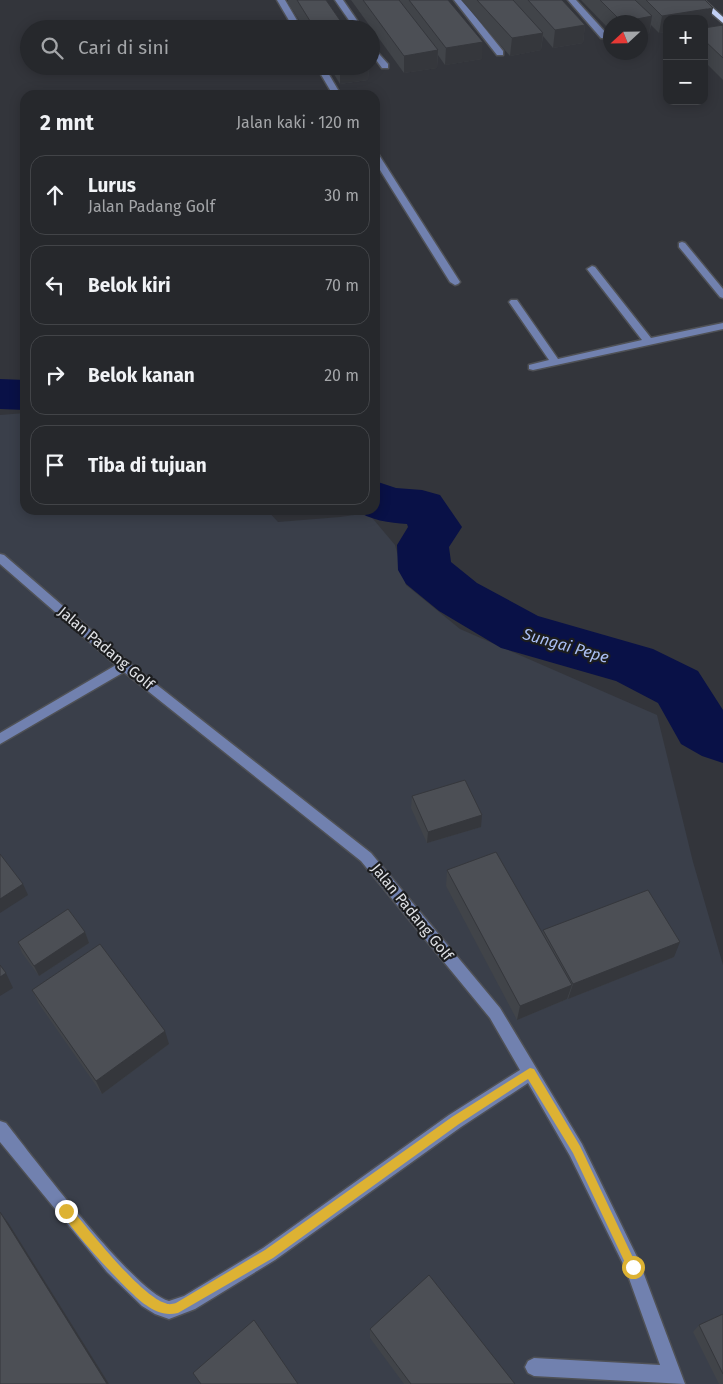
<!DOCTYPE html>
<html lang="id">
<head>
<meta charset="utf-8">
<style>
  :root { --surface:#26282c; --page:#2e3034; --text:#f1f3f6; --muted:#a4a6a9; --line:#424448 }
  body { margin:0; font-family:"Fira Sans",sans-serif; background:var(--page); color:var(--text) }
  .controls { position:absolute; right:15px; top:15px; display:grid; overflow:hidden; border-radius:10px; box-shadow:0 2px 12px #0003 }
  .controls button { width:45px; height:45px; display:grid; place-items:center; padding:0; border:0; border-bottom:1px solid var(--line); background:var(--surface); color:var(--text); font:25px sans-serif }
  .compass { position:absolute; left:603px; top:15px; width:45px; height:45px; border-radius:50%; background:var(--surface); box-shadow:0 2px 12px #0003; rotate:248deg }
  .stop { position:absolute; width:15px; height:15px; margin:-11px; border:4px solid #ddb233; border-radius:50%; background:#fff }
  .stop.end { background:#ddb233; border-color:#fff; box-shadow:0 1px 5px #0008 }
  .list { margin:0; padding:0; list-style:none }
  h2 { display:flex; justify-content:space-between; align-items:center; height:65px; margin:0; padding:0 20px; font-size:21px }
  h2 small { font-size:16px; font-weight:400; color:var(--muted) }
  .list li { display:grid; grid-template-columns:32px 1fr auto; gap:15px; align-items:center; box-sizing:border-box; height:80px; margin:0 10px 10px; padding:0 10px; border:1px solid var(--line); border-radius:15px }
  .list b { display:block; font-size:19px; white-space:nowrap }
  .list p { margin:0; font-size:16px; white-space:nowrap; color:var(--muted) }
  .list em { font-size:16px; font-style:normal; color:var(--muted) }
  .icon { flex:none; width:28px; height:28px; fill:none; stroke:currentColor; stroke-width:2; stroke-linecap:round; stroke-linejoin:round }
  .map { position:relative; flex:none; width:723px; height:1384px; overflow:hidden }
  .search { position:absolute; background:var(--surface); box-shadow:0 2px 12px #0003; left:20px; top:20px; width:360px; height:55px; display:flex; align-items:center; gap:12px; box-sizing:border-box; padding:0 18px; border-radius:28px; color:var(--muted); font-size:19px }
  .panel { position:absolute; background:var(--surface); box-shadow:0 2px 12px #0003; left:20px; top:90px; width:360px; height:425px; border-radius:15px }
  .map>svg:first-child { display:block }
</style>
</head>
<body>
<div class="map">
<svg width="723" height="1384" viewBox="0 0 723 1384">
  <rect width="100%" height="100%" fill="#33353b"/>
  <polygon fill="#3a3f4a" points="25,413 25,510 267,510 278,522 340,517 368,513 395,545 406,585 460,629 657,715 693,862 723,965 723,1384 0,1384 0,415"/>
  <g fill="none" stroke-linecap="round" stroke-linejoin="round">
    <g fill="#091147" fill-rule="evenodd">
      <polygon points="0,379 25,380 25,410 0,409"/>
      <path d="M375,481L396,488L422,490L440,495L462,527L449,547L451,562L477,583L538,616L653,649L698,671L723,710V763L702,756L681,744L658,703L616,681L501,648L439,611L406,584L398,570L397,545L408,527L407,524C390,523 369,520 356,510H375Z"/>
    </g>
    <g stroke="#4f5156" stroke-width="3">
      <g id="minor">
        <polygon points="277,0 285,0 302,29 294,29"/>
        <polygon points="335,0 343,0 363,29 355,29"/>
        <polygon points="454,0 462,0 503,51 503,55 497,55"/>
        <polygon points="568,0 576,0 607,34 607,38 601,38"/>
        <polygon points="371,45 388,64 388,68 382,68 371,53"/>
        <polygon points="316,66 324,66 341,95 333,95"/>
        <polygon points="375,152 379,155 460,282 458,284 455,285 450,282 375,162"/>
        <polygon points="682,242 685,243 723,289 723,298 720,297 679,247 679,243"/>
        <polygon points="592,266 595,267 651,338 723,323 723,329 533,370 529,369 529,365 549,360 509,302 511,300 517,300 558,359 642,340 587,269"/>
        <path d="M0,554L4,555L129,663L371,853L500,1008L582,1144L639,1261L685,1384L534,1376L528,1373L525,1367L528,1361L534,1358L660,1365L626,1270L570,1156L528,1083L461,1127L275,1260L195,1309L169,1319L155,1314L142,1306L107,1272L0,1142V1121L6,1123C33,1157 135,1293 169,1301L184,1296L263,1248L449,1115L520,1070L490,1018L361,861L124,672L0,744V733L116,665L0,564Z"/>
      </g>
    </g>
    <g stroke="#4f5156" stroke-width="3">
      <polygon id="major" points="696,0 704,0 723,17 723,23"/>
    </g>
    <use href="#minor" fill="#7181af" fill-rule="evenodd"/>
    <use href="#major" fill="#c2d0f5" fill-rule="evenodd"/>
  </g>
  <g fill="#414449">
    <polygon points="288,0 326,0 346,29 305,29 288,3"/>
    <polygon points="351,0 448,0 482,59 445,65 438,55 437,68 404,73"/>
    <polygon points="461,0 562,0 585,25 583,43 553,48 543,36 541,50 510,56"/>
    <polygon points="581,0 705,0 709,25 704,26 704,19 667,19 667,32 659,33 651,25 649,34 640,35 640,22 610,22 610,30"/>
    <polygon points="723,25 723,80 704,61 704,28"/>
    <polygon points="329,66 369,66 368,80 340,84"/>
    <polygon points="412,796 481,827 427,843 411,808"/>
    <polygon points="447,870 542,933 543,930 674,957 568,999 568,997 567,999 517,1020 446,886"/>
    <polygon points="85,932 89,943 39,976 22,953 18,942"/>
    <polygon points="32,990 169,1044 102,1094 39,1004"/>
    <polygon points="723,1314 723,1384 719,1384 693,1332 699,1325"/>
    <polygon points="370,1329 515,1384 404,1384 370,1338"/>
  </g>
  <g fill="#35373c">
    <polygon points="713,8 709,25 704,26 704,19 667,19 667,32 659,33 662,16"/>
    <polygon points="652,16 649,34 640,35 640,22 622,22"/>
    <polygon points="585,25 583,43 553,48 555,30"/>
    <polygon points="543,33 541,50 510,56 512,38"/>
    <polygon points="483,42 482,59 445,65 446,48"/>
    <polygon points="438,50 437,68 404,73 404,56"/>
    <polygon points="343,66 369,66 368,80 340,84 340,67"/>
    <polygon points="482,815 481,827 427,843 428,832"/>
    <polygon points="23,884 28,895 0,913 0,899"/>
    <polygon points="85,932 89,943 39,976 34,966"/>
    <polygon points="680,942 674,957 568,999 573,984"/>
    <polygon points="6,973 13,988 0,996 0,977"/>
    <polygon points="572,985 567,999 517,1020 520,1006"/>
    <polygon points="165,1031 169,1044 102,1094 96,1081"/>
    <polygon points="0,1212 9,1224 109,1384 107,1384"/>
  </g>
  <g fill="#4c4f55" stroke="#35373c">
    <polygon points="297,0 326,0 346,29 315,29"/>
    <polygon points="363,0 399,0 438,50 404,56"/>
    <polygon points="409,0 448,0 483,42 446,48"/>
    <polygon points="477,0 513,0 543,33 512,38"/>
    <polygon points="528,0 562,0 585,25 555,30"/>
    <polygon points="600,0 635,0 652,16 622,22"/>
    <polygon points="646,0 705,0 713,8 662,16"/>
    <polygon points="723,25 723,58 704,40 704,28"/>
    <polygon points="465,780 482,815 428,832 412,796"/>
    <polygon points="496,852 572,985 520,1006 447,870"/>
    <polygon points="0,854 23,884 0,899"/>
    <polygon points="648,890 680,942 573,984 543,930"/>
    <polygon points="68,909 85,932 34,966 18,942"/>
    <polygon points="100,944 165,1031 96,1081 32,990"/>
    <polygon points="0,965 6,973 0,977"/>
    <polygon points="0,1212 107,1384 0,1384"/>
    <polygon points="429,1275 515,1384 411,1384 370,1329"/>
    <polygon points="723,1314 723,1374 699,1325"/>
    <polygon points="254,1320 298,1384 201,1384 193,1373"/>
  </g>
  <path fill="#ddb233" d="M530,1068L534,1069L580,1146L636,1264L638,1267L636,1271L633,1273L629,1271L573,1153L528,1079L459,1124L273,1258L178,1313C165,1316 156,1312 146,1305C132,1297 66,1225 61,1211L62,1207L66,1206L70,1207C88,1229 141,1296 165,1303C169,1305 172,1304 176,1303L265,1250L452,1117Z"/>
  <g text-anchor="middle" stroke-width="4.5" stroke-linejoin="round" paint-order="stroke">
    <g font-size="15" fill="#dfe1e5" stroke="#1c1d1f">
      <text transform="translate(106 648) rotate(40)" y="5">Jalan Padang Golf</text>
      <text transform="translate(412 912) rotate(51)" y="5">Jalan Padang Golf</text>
    </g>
    <g font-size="16" font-style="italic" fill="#aabef2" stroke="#1c1d1f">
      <text transform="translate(566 645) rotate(16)" y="6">Sungai Pepe</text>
    </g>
  </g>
</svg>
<div class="controls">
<button>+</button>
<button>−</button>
</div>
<svg class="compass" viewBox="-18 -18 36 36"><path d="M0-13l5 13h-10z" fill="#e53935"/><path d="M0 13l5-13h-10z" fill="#a4a6a9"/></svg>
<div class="stop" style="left:633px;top:1267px"></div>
<div class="stop end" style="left:66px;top:1211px"></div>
<div class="search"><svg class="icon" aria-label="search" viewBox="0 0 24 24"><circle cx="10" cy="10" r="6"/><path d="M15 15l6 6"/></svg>Cari di sini</div>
<section class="panel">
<h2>2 mnt<small>Jalan kaki · 120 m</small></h2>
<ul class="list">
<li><svg class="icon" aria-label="ahead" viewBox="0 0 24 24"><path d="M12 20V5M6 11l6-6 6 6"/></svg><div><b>Lurus</b><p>Jalan Padang Golf</p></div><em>30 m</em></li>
<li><svg class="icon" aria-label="left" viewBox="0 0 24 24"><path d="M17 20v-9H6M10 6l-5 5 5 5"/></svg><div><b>Belok kiri</b></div><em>70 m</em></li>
<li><svg class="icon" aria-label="right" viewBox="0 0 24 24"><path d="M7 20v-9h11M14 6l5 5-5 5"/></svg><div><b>Belok kanan</b></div><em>20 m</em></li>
<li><svg class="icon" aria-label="arrive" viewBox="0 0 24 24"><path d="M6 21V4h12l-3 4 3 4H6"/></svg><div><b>Tiba di tujuan</b></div></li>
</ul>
</section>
</div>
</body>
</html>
